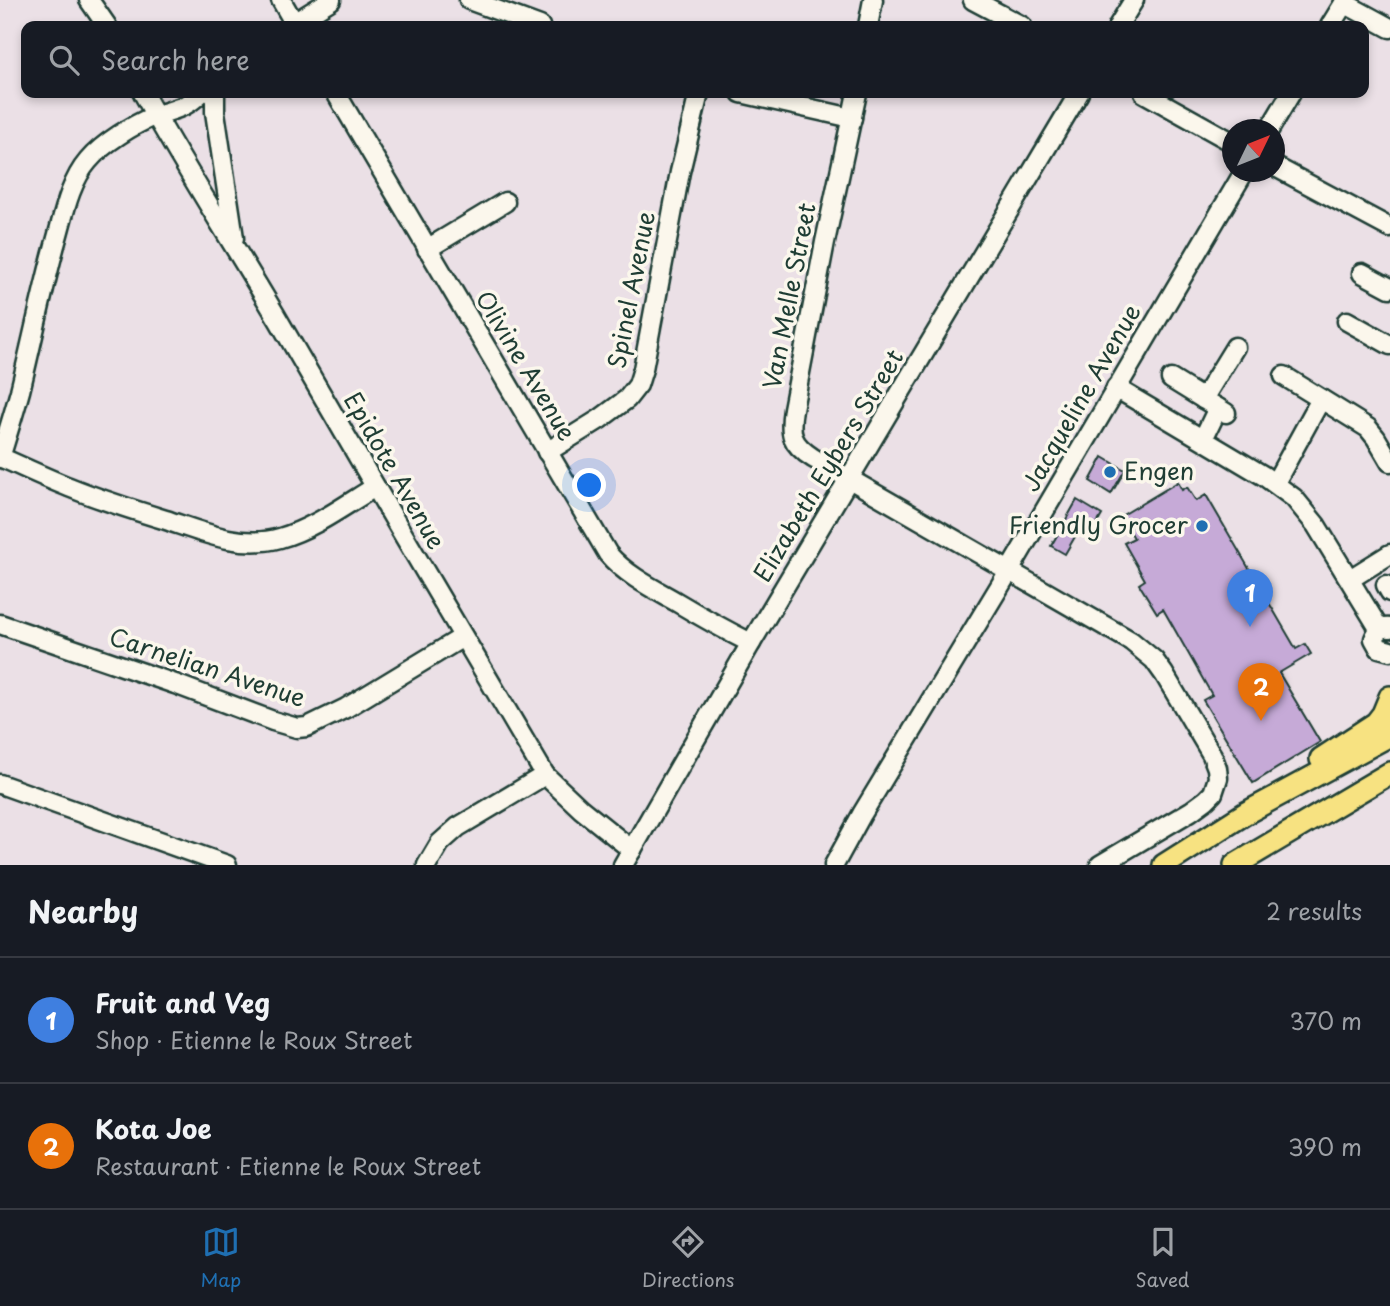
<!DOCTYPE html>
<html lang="en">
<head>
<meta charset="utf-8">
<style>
  :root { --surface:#171b24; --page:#20242c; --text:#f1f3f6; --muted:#9ea1a6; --line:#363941; --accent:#1f6fb2 }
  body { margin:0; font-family:"Playpen Sans",sans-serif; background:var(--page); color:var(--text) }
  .compass { position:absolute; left:1222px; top:119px; width:63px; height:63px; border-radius:50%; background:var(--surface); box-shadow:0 4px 10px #0003; rotate:47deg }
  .you { position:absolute; left:590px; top:486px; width:24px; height:24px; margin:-18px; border:5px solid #fff; border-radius:50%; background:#1a73e8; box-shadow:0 0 0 10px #1a73e833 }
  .badge { display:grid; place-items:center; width:46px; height:46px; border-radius:50%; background:var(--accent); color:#fff; font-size:23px; font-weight:700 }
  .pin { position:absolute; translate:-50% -58px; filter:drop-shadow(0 2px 4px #0008) }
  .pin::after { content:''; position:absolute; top:37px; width:24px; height:21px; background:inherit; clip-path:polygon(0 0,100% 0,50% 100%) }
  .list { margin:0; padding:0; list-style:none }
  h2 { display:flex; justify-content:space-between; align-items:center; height:91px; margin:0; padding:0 28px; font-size:30px }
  h2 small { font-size:23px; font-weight:400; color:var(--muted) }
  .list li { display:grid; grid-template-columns:46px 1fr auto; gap:21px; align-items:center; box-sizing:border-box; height:126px; padding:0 28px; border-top:2px solid var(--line) }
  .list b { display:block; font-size:26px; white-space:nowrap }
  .list p { margin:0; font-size:23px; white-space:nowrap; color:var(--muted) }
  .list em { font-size:23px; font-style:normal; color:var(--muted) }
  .icon { flex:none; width:38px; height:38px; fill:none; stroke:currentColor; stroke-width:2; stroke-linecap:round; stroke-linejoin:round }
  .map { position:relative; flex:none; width:1390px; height:865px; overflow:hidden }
  .search { position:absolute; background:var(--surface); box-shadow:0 4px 10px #0003; left:21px; right:21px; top:21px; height:77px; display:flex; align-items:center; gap:18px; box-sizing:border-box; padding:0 24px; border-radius:14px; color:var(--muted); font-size:26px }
  .sheet { height:343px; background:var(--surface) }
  nav { display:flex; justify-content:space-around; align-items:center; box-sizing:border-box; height:98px; border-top:2px solid var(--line); background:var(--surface); font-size:19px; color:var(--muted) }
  nav a { display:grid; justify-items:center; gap:4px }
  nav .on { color:var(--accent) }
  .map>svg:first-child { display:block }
</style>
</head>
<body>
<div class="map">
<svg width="1390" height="865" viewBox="0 0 1390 865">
  <rect width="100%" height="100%" fill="#ebe0e6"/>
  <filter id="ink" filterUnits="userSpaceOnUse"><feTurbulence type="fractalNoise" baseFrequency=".0143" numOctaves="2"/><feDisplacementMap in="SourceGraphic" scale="14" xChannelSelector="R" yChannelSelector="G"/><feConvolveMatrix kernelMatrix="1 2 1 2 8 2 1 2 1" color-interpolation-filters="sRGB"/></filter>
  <g filter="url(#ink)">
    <g fill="#c6aad7" stroke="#1f3d34" stroke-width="2">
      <polygon points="1103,457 1125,470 1111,494 1090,481"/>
      <polygon points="1178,482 1182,490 1187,487 1196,501 1206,495 1296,649 1305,644 1311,654 1279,673 1320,742 1253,783 1203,700 1212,695 1163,609 1157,613 1139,584 1145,580 1124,543 1134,538 1121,516"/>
      <polygon points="1077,500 1102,515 1094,529 1083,523 1065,554 1051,546"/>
    </g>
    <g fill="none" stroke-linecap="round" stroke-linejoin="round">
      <g stroke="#1f3d34" stroke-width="23">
        <g id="minor">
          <polyline points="89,0 107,26"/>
          <polyline points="281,0 296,26"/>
          <polyline points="469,0 540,26"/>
          <polyline points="973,0 1022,26"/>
          <polyline points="1344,3 1390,28"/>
          <polyline points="289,26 331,0"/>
          <polyline points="868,26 873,0"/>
          <polyline points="1118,26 1134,0"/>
          <polyline points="1330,26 1346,0"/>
          <path d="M143,93C186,170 234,245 279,321C367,473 455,624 545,775L581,809L632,850"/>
          <polyline points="215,93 215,112 234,238"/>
          <path d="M336,93L608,554C626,575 652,588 675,601C700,616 725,630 751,643"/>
          <polyline points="741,93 852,118"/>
          <path d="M857,93L825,242L793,409C789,434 791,444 813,458L1131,641L1154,660L1164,674L1212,755L1217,768L1218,778L1213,793L1206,800L1191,811L1100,865"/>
          <polyline points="1144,93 1232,142"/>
          <polyline points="1269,130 1291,93"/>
          <polyline points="1274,166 1390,228"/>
          <polyline points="427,249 505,202"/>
          <polyline points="1362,273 1390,288"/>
          <polyline points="1347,321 1390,345"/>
          <polyline points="1284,376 1368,428 1376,438 1390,462"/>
          <polyline points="1171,379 1226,413"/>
          <polyline points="1116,388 1264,476 1294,498 1316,525 1380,630"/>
          <polyline points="1203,399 1235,347"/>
          <polyline points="1203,439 1218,408"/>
          <polyline points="547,452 600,419 627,399 638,385 643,369 680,172 699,93"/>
          <path d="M0,457C23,467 46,478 69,487C101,500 133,510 166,520C202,532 241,549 280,538C313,529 345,505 375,487"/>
          <path d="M0,458C7,435 14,413 20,391C32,342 42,293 55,245C63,218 69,183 88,161C103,143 133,125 154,116C176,108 183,110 201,93"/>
          <polyline points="1275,483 1321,399"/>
          <polyline points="1350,579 1390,554"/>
          <polyline points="1386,585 1390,592"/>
          <polyline points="0,624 175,684 273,721 297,728 307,727 346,708 463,637"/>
          <path d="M1390,628C1382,627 1377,631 1374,639L1379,648L1390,651"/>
          <polyline points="0,784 227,865"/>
          <polyline points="427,865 440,843 458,827 545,775"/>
          <polyline points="623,865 751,643 1079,93"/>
          <polyline points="834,865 862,814 1009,571 1244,172"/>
        </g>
      </g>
      <g stroke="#1f3d34" stroke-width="26">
        <g id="major">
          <polyline points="1321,759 1376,723 1383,714 1390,697"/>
          <polyline points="1164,865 1246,813 1390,735"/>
          <polyline points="1235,865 1390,773"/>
        </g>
      </g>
      <use href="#minor" stroke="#fbf7ec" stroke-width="18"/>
      <use href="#major" stroke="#f7e281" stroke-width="21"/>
    </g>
  </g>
  <g fill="#1f6fb2" stroke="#fbf7ec" stroke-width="2.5">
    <circle cx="1110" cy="472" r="7"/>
    <circle cx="1202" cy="526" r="7"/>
  </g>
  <g text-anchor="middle" stroke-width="7" stroke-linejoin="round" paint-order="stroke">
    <g font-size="24" fill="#1f3d34" stroke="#fbf7ec">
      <text transform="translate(632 290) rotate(-79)" y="8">Spinel Avenue</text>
      <text transform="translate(790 296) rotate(-79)" y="8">Van Melle Street</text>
      <text transform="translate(525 366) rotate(59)" y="8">Olivine Avenue</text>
      <text transform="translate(1082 398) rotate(-60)" y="8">Jacqueline Avenue</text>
      <text transform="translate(829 466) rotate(-59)" y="8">Elizabeth Eybers Street</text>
      <text transform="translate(394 471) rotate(60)" y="8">Epidote Avenue</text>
      <text transform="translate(207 668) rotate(18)" y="8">Carnelian Avenue</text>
    </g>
    <g font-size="24" fill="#1f3d34" stroke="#fbf7ec" text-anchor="start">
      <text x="1124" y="480">Engen</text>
      <text x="1188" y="534" text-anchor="end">Friendly Grocer</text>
    </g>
  </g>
</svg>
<svg class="compass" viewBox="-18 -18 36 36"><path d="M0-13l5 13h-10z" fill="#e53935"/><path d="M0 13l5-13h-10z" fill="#9ea1a6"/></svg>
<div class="you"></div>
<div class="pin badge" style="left:1250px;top:627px;background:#3f7fe0">1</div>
<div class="pin badge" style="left:1261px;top:721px;background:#e8710a">2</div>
<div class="search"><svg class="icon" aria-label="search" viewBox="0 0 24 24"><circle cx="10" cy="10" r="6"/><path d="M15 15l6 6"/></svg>Search here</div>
</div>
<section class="sheet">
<h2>Nearby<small>2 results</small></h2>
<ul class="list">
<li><span class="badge" style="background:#3f7fe0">1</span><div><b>Fruit and Veg</b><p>Shop · Etienne le Roux Street</p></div><em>370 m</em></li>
<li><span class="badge" style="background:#e8710a">2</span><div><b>Kota Joe</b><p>Restaurant · Etienne le Roux Street</p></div><em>390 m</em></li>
</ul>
</section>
<nav>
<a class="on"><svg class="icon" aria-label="map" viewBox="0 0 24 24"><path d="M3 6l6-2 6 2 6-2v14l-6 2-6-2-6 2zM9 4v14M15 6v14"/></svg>Map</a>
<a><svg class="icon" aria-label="directions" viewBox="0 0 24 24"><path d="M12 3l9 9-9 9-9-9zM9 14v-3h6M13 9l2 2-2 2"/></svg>Directions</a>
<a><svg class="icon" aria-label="saved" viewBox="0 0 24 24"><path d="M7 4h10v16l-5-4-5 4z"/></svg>Saved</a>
</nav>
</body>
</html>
